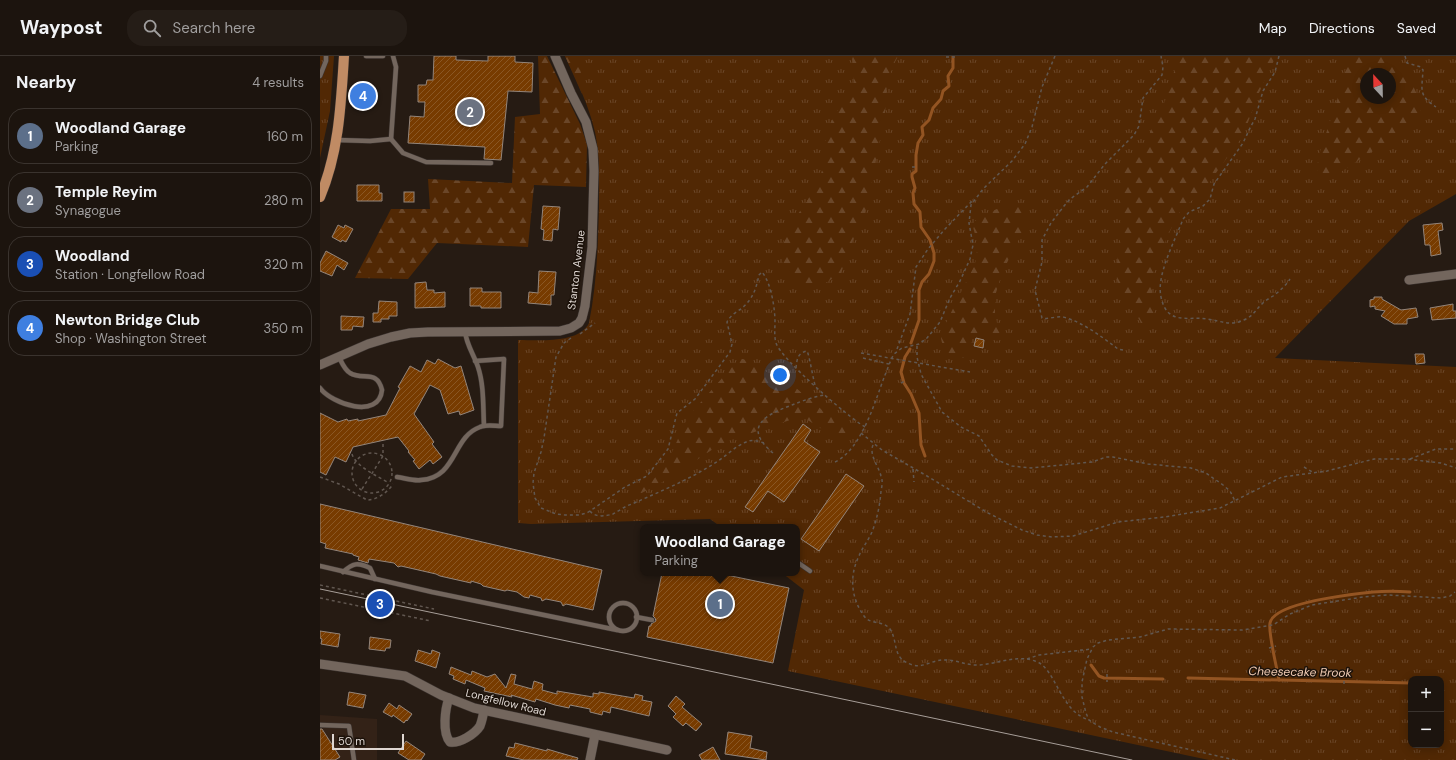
<!DOCTYPE html>
<html lang="en">
<head>
<meta charset="utf-8">
<style>
  :root { --surface:#1c140e; --page:#251d17; --text:#f1f3f6; --muted:#a09e9e; --line:#3a332e; --accent:#d93025 }
  body { margin:0; font-family:"DM Sans",sans-serif; background:var(--page); color:var(--text) }
  .controls { position:absolute; right:12px; bottom:12px; display:grid; overflow:hidden; border-radius:8px; box-shadow:0 2px 10px #0003 }
  .controls button { width:36px; height:36px; display:grid; place-items:center; padding:0; border:0; border-bottom:1px solid var(--line); background:var(--surface); color:var(--text); font:20px sans-serif }
  .compass { position:absolute; left:1040px; top:12px; width:36px; height:36px; border-radius:50%; background:var(--surface); box-shadow:0 2px 10px #0003; rotate:338deg }
  .scale { position:absolute; left:12px; bottom:10px; width:72px; box-sizing:border-box; padding-left:4px; border:2px solid #ded6d1; border-top:0; font-size:11px; line-height:14px; white-space:nowrap; color:#ded6d1; -webkit-text-stroke:3px #1c120a; paint-order:stroke }
  .you { position:absolute; left:460px; top:319px; width:14px; height:14px; margin:-10px; border:3px solid #fff; border-radius:50%; background:#1a73e8; box-shadow:0 0 0 6px #1a73e833 }
  .badge { display:grid; place-items:center; width:26px; height:26px; border-radius:50%; background:var(--accent); color:#fff; font-size:13px; font-weight:700 }
  .pin { position:absolute; translate:-50% -50%; border:2px solid #fff; box-shadow:0 1px 4px #0006 }
  .popup { position:absolute; left:320px; top:468px; width:160px; height:52px; box-sizing:border-box; display:grid; place-content:center; border-radius:8px; background:var(--surface); filter:drop-shadow(0 1px 3px #0005); font-size:13px; white-space:nowrap; color:var(--muted) }
  .popup b { font-size:15px; color:var(--text) }
  .popup::after { content:''; position:absolute; left:50%; top:100%; margin-left:-8px; border:8px solid transparent; border-top-color:var(--surface) }
  .list { margin:0; padding:0; list-style:none }
  h2 { display:flex; justify-content:space-between; align-items:center; height:52px; margin:0; padding:0 16px; font-size:17px }
  h2 small { font-size:13px; font-weight:400; color:var(--muted) }
  .list li { display:grid; grid-template-columns:26px 1fr auto; gap:12px; align-items:center; box-sizing:border-box; height:56px; margin:0 8px 8px; padding:0 8px; border:1px solid var(--line); border-radius:16px }
  .list b { display:block; font-size:15px; white-space:nowrap }
  .list p { margin:0; font-size:13px; white-space:nowrap; color:var(--muted) }
  .list em { font-size:13px; font-style:normal; color:var(--muted) }
  .icon { flex:none; width:22px; height:22px; fill:none; stroke:currentColor; stroke-width:2; stroke-linecap:round; stroke-linejoin:round }
  .map { position:relative; flex:none; width:1136px; height:704px; overflow:hidden }
  header { display:flex; align-items:center; gap:24px; box-sizing:border-box; height:56px; padding:0 20px; background:var(--surface); border-bottom:1px solid var(--line) }
  header strong { font-size:19px }
  nav { display:flex; gap:22px; margin-inline-start:auto; font-size:14px }
  .search { width:280px; height:36px; background:var(--page); display:flex; align-items:center; gap:10px; box-sizing:border-box; padding:0 14px; border-radius:16px; color:var(--muted); font-size:15px }
  main { display:flex }
  aside { flex:1; background:var(--surface) }
  .map>svg:first-child { display:block }
</style>
</head>
<body>
<header>
<strong>Waypost</strong>
<div class="search"><svg class="icon" aria-label="search" viewBox="0 0 24 24"><circle cx="10" cy="10" r="6"/><path d="M15 15l6 6"/></svg>Search here</div>
<nav><a>Map</a><a>Directions</a><a>Saved</a></nav>
</header>
<main>
<aside>
<h2>Nearby<small>4 results</small></h2>
<ul class="list">
<li><span class="badge" style="background:#5c6f8a">1</span><div><b>Woodland Garage</b><p>Parking</p></div><em>160 m</em></li>
<li><span class="badge" style="background:#6b7280">2</span><div><b>Temple Reyim</b><p>Synagogue</p></div><em>280 m</em></li>
<li><span class="badge" style="background:#1a4fb4">3</span><div><b>Woodland</b><p>Station · Longfellow Road</p></div><em>320 m</em></li>
<li><span class="badge" style="background:#3f7fe0">4</span><div><b>Newton Bridge Club</b><p>Shop · Washington Street</p></div><em>350 m</em></li>
</ul>
</aside>
<div class="map">
<svg width="1136" height="704" viewBox="0 0 1136 704">
  <defs>
    <pattern id="grass-tufts" width="24" height="20" patternUnits="userSpaceOnUse"><rect width="24" height="20" fill="#512804"/><path d="M3 7l-1-3M5 7V3M7 7l1-3M15 17l-1-3M17 17v-4M19 17l1-3" fill="none" stroke="#6a4628"/></pattern>
    <pattern id="forest-firs" width="22" height="20" patternUnits="userSpaceOnUse"><rect width="22" height="20" fill="#512804"/><path d="M5 1l3.5 6h-7zM16 11l3.5 6h-7z" fill="#6a4628"/></pattern>
    <pattern id="building-hatch" width="6" height="6" patternUnits="userSpaceOnUse"><rect width="6" height="6" fill="#773b00"/><path d="M-1 1l2-2M0 6l6-6M5 7l2-2" fill="none" stroke="#8a5724"/></pattern>
  </defs>
  <rect width="100%" height="100%" fill="#261b13"/>
  <polygon fill="#332217" points="0,659 57,663 57,704 0,704"/>
  <g fill="url(#grass-tufts)" fill-rule="evenodd">
    <polygon points="0,0 14,0 10,55 0,102"/>
    <path d="M245,0H1136V138L1089,165L955,302L1136,311V704H889L468,615L484,534L462,517H477V471H401L390,463L211,468L198,467V284C218,284 259,288 269,267C277,228 278,188 279,149C279,125 280,100 275,76C269,50 257,25 245,0ZM1046,18H1070V42H1046ZM1091,623H1121V689H1091Z"/>
  </g>
  <g fill="url(#forest-firs)" fill-rule="evenodd">
    <polygon points="218,0 227,0 260,68 267,88 266,131 214,129 208,191 117,187 88,223 35,222 71,153 110,153 108,123 192,127 195,61 220,58"/>
    <polygon points="245,0 260,0 262,38"/>
    <polygon points="532,0 578,0 573,10 567,28 565,58 547,150 541,169 533,184 521,217 507,226 489,231 482,231 475,228 466,218 461,200 464,183 472,166 486,147 500,121 505,104 506,80 510,68 534,26"/>
    <polygon points="859,0 956,0 938,39 923,80 898,114 890,126 887,136 871,145 858,158 837,203 831,225 834,256 831,266 822,268 807,245 797,224 796,215 801,177 799,131 801,121 811,102 823,88 831,75 836,58 845,45"/>
    <path d="M1029,0H1075L1090,23L1099,43L1101,57L1099,61L1087,75L1048,98L1004,127L998,121L997,112L999,99L1020,35ZM1046,18H1070V42H1046Z"/>
    <path d="M693,148L698,149L705,156V170L682,217L675,240V258L677,267L681,274L682,282L677,285L665,279L655,278C649,285 652,296 646,302C630,303 620,292 621,277L655,208L658,189L653,171L654,166L660,161L683,150Z"/>
    <polygon points="419,303 423,303 429,305 436,310 476,332 501,353 525,371 527,378 523,383 513,380 486,363 480,361 470,364 408,385 393,393 350,422 316,440 314,438 316,435 329,428 346,410 365,367 373,355"/>
  </g>
  <g fill="none" stroke-linecap="round" stroke-linejoin="round">
    <g stroke="#935422" stroke-width="3">
      <polyline points="591,287 599,264 599,234 602,226 609,218 614,205 614,197 610,184 601,171 600,156 594,148 593,137 595,132 592,121 592,118 596,115 596,99 598,87 603,79 602,71 609,64 613,52 621,43 623,35 629,30 628,20 633,12 633,0"/>
      <polyline points="590,293 585,301 581,316 584,327 591,338 599,357 601,389 605,400"/>
      <polyline points="771,609 779,620 784,622 843,623"/>
      <polyline points="868,622 1091,627"/>
      <path d="M959,624C957,612 948,577 950,567C954,546 1035,538 1053,536C1065,535 1077,535 1090,536"/>
    </g>
  </g>
  <g fill="url(#building-hatch)" stroke="#93857b">
    <polygon points="114,0 136,0 136,4 168,5 168,0 195,0 195,6 213,7 212,36 188,35 181,104 164,103 165,91 88,87 90,60 104,61 105,46 98,46 98,29 106,29 107,24 113,24"/>
    <polygon points="37,129 59,129 59,137 62,137 62,145 37,145"/>
    <rect x="84" y="136" width="10" height="10"/>
    <polygon points="223,150 240,151 238,174 233,173 232,185 223,184 224,174 221,173"/>
    <polygon points="1122,167 1123,174 1118,175 1121,198 1111,200 1110,189 1105,189 1103,169"/>
    <polygon points="18,169 24,172 25,169 33,173 26,186 22,184 21,186 12,181"/>
    <polygon points="6,195 28,207 24,214 17,209 12,220 0,215 0,207"/>
    <polygon points="219,215 236,216 234,239 231,239 231,249 208,247 209,236 218,237"/>
    <polygon points="106,226 107,234 114,234 114,237 125,236 125,251 95,252 95,227"/>
    <polygon points="150,232 162,232 162,236 181,236 181,252 161,252 161,250 150,250"/>
    <polygon points="1054,241 1062,241 1062,243 1081,254 1096,252 1098,261 1087,263 1087,268 1074,268 1061,260 1065,255 1055,253 1055,250 1050,251 1050,244 1054,243"/>
    <polygon points="59,245 77,246 77,260 69,260 69,263 61,263 61,266 53,266 53,257 58,257"/>
    <polygon points="1133,248 1133,255 1136,255 1136,262 1112,264 1110,252"/>
    <polygon points="21,260 44,261 43,271 33,270 32,274 21,274"/>
    <polygon points="656,282 664,284 663,292 654,290"/>
    <polygon points="1095,298 1104,298 1105,307 1096,308"/>
    <polygon points="118,303 135,312 141,310 154,354 140,359 139,355 128,358 120,334 110,329 94,358 114,386 112,388 122,401 113,408 110,404 99,413 93,405 95,404 88,396 89,395 78,381 33,391 26,406 15,401 6,419 0,416 0,357 18,366 27,363 28,365 38,363 38,365 66,359 80,332 78,331 90,310 101,316 107,304 115,308"/>
    <polygon points="483,368 491,374 484,385 500,396 464,446 448,435 433,456 425,451"/>
    <polygon points="526,418 544,430 499,495 481,483"/>
    <polygon points="0,448 282,514 273,554 246,548 243,550 241,546 226,543 222,545 221,542 210,539 209,542 204,541 197,536 187,534 185,535 163,530 161,528 151,525 151,527 120,520 116,518 81,510 78,511 74,507 49,503 48,507 38,504 39,501 33,499 33,498 5,492 6,488 0,486"/>
    <polygon points="342,517 397,517 469,532 453,607 327,581 329,570 331,570 331,568 336,565 335,562 333,560"/>
    <polygon points="0,575 20,578 18,591 1,588 2,583 0,582"/>
    <polygon points="50,581 71,584 70,592 66,592 65,595 49,593"/>
    <polygon points="98,594 111,598 112,594 120,597 116,612 95,605"/>
    <polygon points="131,611 151,619 152,615 167,621 175,618 186,632 191,618 196,619 194,628 212,633 214,625 223,628 222,634 237,638 237,635 273,641 273,637 279,638 279,636 314,642 315,638 323,640 322,644 332,646 329,660 291,651 290,657 283,655 282,659 270,656 270,653 250,649 249,652 235,649 216,643 215,646 191,639 192,641 164,635 165,632 146,624 145,628 133,623 134,620 129,618"/>
    <polygon points="29,636 46,639 43,652 27,649"/>
    <polygon points="356,640 365,648 362,651 382,668 376,675 366,667 363,670 353,661 356,658 348,650"/>
    <polygon points="69,647 77,653 79,649 92,658 87,665 86,664 84,667 73,659 72,661 63,656"/>
    <polygon points="0,673 2,673 20,701 15,704 0,704"/>
    <polygon points="408,676 432,680 430,692 447,696 446,704 405,698"/>
    <polygon points="86,685 105,698 101,704 89,704 78,697"/>
    <polygon points="195,687 227,695 227,693 237,696 258,702 257,704 204,704 186,700 189,691 194,692"/>
    <polygon points="393,691 400,704 382,704 379,699"/>
  </g>
  <g fill="none" stroke-linecap="round" stroke-linejoin="round">
    <g stroke="#3c3430" stroke-width="5.5">
      <g id="lane">
        <polyline points="46,0 63,0"/>
        <polyline points="0,20 6,5 6,0"/>
        <polyline points="71,83 83,97 106,106 171,107"/>
        <polyline points="17,84 50,85 71,83 76,11 73,0"/>
        <path d="M145,275C146,288 154,299 158,311C164,329 163,350 164,370"/>
        <path d="M0,332C12,348 59,364 62,334C57,313 43,325 30,317C24,313 22,307 19,301"/>
        <path d="M77,421C85,422 93,425 101,424C137,422 132,381 160,371C166,368 175,370 181,370L184,303L155,305"/>
        <polyline points="477,506 490,515"/>
        <polyline points="0,510 112,536 297,574"/>
        <path d="M23,516C33,507 38,506 50,512L55,523"/>
        <circle cx="303" cy="561" r="14"/>
        <polyline points="316,561 332,564"/>
        <polyline points="0,669 29,670 34,704"/>
      </g>
    </g>
    <g stroke="#3c3430" stroke-width="10">
      <g id="street">
        <polyline points="1089,224 1136,218"/>
        <polyline points="0,309 48,288 71,281 90,277 108,276 240,275 251,272 259,267 262,262 265,250 272,191 274,115 273,93 266,66 251,37 235,0"/>
        <polyline points="0,608 85,620 121,639 154,652 347,694"/>
        <path d="M129,642C125,653 122,677 130,686C139,688 155,678 160,670C162,665 163,660 164,654"/>
        <polyline points="270,704 275,679"/>
      </g>
    </g>
    <g stroke="#3c3430" stroke-width="11">
      <path id="primary" d="M0,141C19,96 21,48 24,0"/>
    </g>
    <g stroke="#615750" stroke-width="1.5" stroke-dasharray="3 3" stroke-linecap="butt">
      <path d="M959,0L955,16L943,35L935,63L931,70L923,87L894,128L890,143L883,150L869,156L863,163C855,185 836,219 841,241C847,270 868,260 887,263C902,265 911,271 926,263C934,259 937,252 943,247C946,244 950,242 953,240C960,235 966,229 970,223"/>
      <path d="M1085,0L1087,7L1101,11L1103,14C1102,34 1098,39 1116,51"/>
      <polyline points="626,1 638,1"/>
      <polyline points="592,111 598,111"/>
      <polyline points="260,278 275,267"/>
      <path d="M251,282L244,287L236,301L224,382L221,396L214,417L213,427L215,442L221,452L236,458L245,459H259L267,457L305,431L327,420L348,393L357,357L375,343L410,296L412,288L407,266C410,260 416,256 421,253C433,243 436,233 439,219L442,216C451,227 455,252 455,266C455,273 454,280 456,287C461,303 528,361 545,371"/>
      <polyline points="597,290 597,301 601,318 622,356 641,371 659,380 672,399 677,404 692,410 711,412 772,406 786,401 793,401 828,408 871,412 886,417 903,429 910,435 915,445"/>
      <polyline points="577,293 590,258 596,211 608,193 625,173 654,143"/>
      <path d="M803,294L798,293C782,281 763,266 743,261C735,260 726,264 722,262L715,234L722,206V184L731,167L744,150L750,143L767,131L785,108L814,79L819,70L823,42L842,19L843,11L841,0"/>
      <polyline points="543,302 569,308"/>
      <path d="M476,312C477,304 477,297 487,295C489,298 493,322 495,329"/>
      <polyline points="581,327 585,325"/>
      <polyline points="541,377 562,394 607,420 668,457 702,474 717,479 732,481 753,480 798,466 844,461 900,452 962,421 1007,415 1054,403 1086,403 1121,407 1136,412"/>
      <path d="M553,389C549,399 558,409 561,420C563,425 562,430 561,435C560,449 557,463 552,476C548,485 542,492 539,500C529,520 531,542 544,560C550,569 563,564 570,573C579,587 571,603 593,609C603,612 613,604 623,604C634,603 645,609 656,609C676,609 695,598 715,605C736,611 739,655 769,664"/>
      <path d="M453,397C422,371 445,359 472,349C482,345 493,341 504,339"/>
      <circle cx="52" cy="417" r="20"/>
      <path d="M32,398C35,410 59,421 69,427"/>
      <polyline points="1090,403 1116,393 1136,393"/>
      <path d="M515,406C542,393 555,345 565,319C568,312 570,305 574,298L582,292L599,288L607,282L620,266L630,242L640,225L650,203L653,189L649,167L651,149L663,133L692,105L705,88L712,71L722,31L735,0"/>
      <polyline points="984,411 994,417"/>
      <polyline points="593,413 594,426"/>
      <path d="M0,421L19,428L47,444C57,444 68,436 73,428"/>
      <polyline points="42,433 63,400 63,388"/>
      <path d="M270,455C275,462 286,460 293,458C299,455 305,450 312,448C341,435 371,423 398,405C407,399 416,390 426,386C432,383 438,385 444,387"/>
      <polyline points="0,529 114,553"/>
      <polyline points="0,542 111,565"/>
      <polyline points="949,592 956,590"/>
      <polyline points="707,603 719,599 772,593"/>
      <polyline points="787,618 787,626"/>
      <polyline points="1024,628 1024,622"/>
      <polyline points="915,704 793,676 780,671 769,664 766,657 762,641 762,626 767,603 773,591 778,587 788,584 820,581 848,573 922,574 953,569 970,558 992,549 1043,541 1068,539 1121,542 1130,540 1135,536"/>
    </g>
    <use href="#lane" stroke="#73665d" stroke-width="4.5"/>
    <use href="#street" stroke="#73665d" stroke-width="9"/>
    <use href="#primary" stroke="#c08b64" stroke-width="10"/>
    <polyline stroke="#a79e98" stroke-width="1" points="0,533 812,704"/>
    <polyline stroke="#615750" stroke-width="1.5" stroke-dasharray="3 3" stroke-linecap="butt" points="541,297 650,316"/>
  </g>
  <g text-anchor="middle" stroke-width="3" stroke-linejoin="round" paint-order="stroke">
    <g font-size="11" fill="#ded6d1" stroke="#1c120a">
      <text transform="translate(256 214) rotate(-83)" y="4">Stanton Avenue</text>
      <text transform="translate(186 646) rotate(14)" y="4">Longfellow Road</text>
    </g>
    <g font-size="12" font-style="italic" fill="#f2ccb4" stroke="#1c120a">
      <text transform="translate(980 616) rotate(1)" y="4">Cheesecake Brook</text>
    </g>
  </g>
</svg>
<div class="controls">
<button>+</button>
<button>−</button>
</div>
<svg class="compass" viewBox="-18 -18 36 36"><path d="M0-13l5 13h-10z" fill="#e53935"/><path d="M0 13l5-13h-10z" fill="#a09e9e"/></svg>
<div class="scale">50 m</div>
<div class="you"></div>
<div class="pin badge" style="left:400px;top:548px;background:#5c6f8a">1</div>
<div class="popup"><b>Woodland Garage</b>Parking</div>
<div class="pin badge" style="left:150px;top:56px;background:#6b7280">2</div>
<div class="pin badge" style="left:60px;top:548px;background:#1a4fb4">3</div>
<div class="pin badge" style="left:43px;top:40px;background:#3f7fe0">4</div>
</div>
</main>
</body>
</html>
